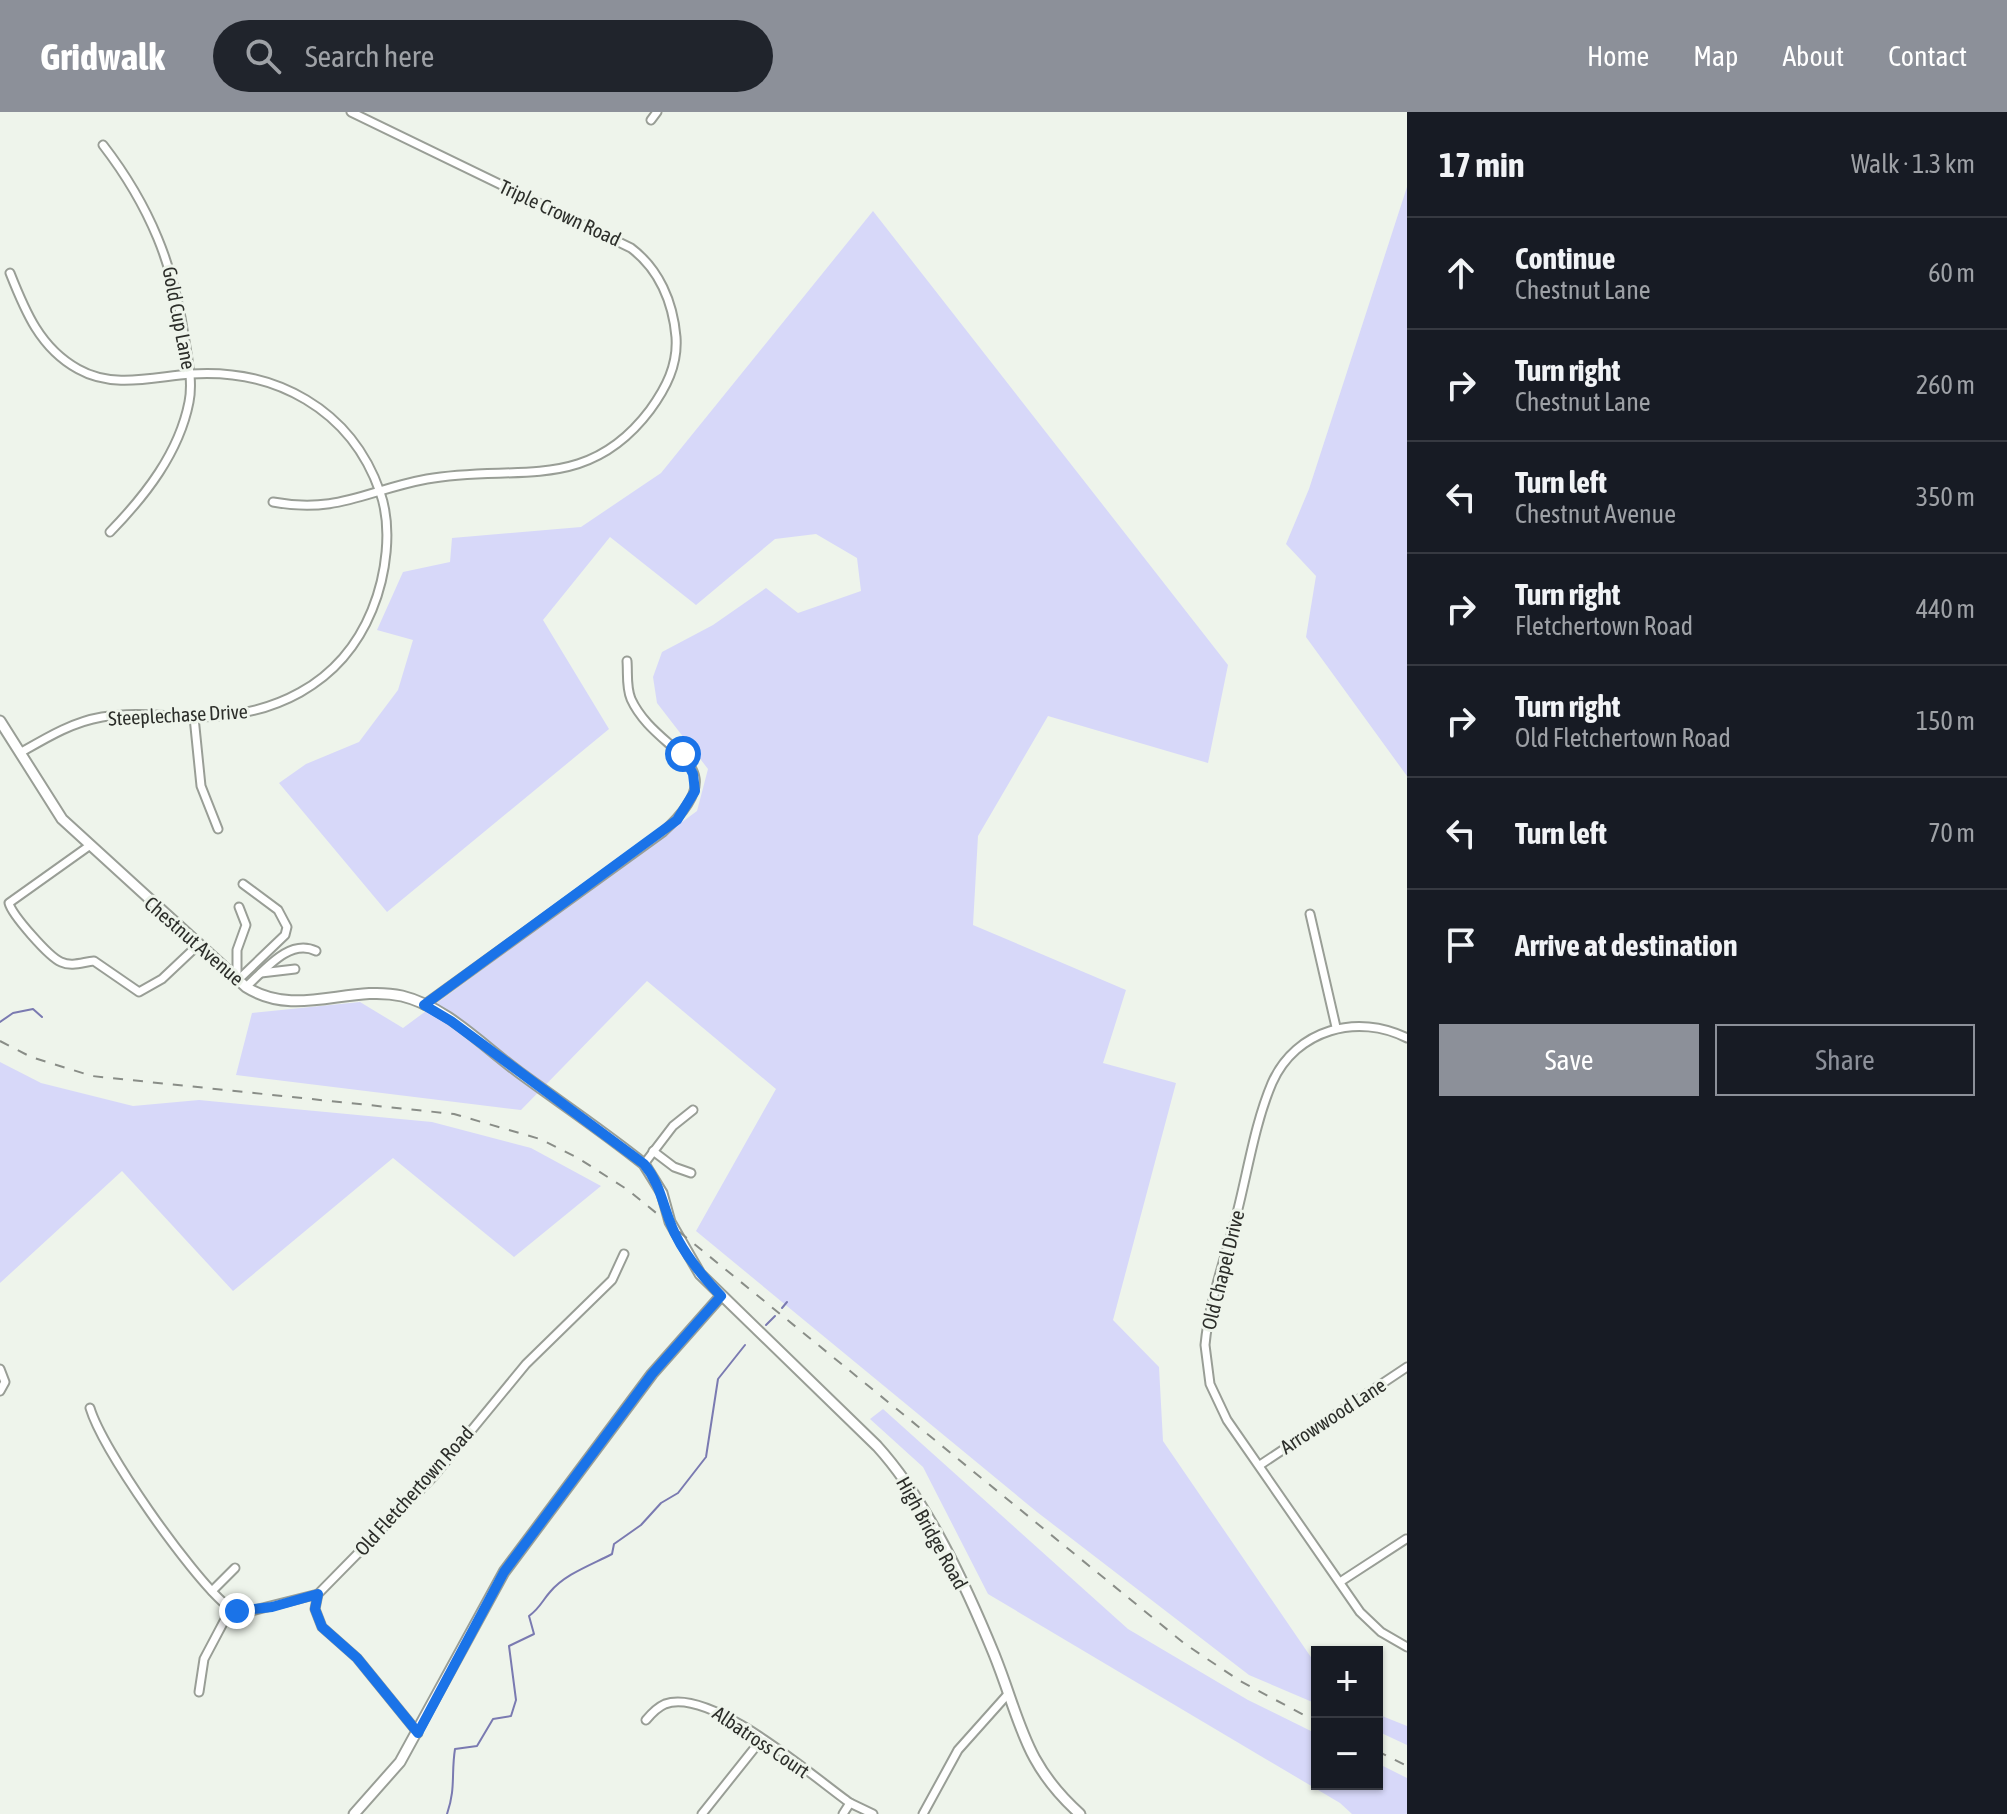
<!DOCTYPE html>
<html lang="en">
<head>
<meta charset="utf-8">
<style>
  :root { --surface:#171b24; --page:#20242c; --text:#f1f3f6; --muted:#9ea1a6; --line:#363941; --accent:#8c9099 }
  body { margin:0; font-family:"Asap Condensed",sans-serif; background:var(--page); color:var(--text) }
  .controls { position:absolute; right:24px; bottom:24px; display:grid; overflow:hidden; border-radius:0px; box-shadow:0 2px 6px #0004 }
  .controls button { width:72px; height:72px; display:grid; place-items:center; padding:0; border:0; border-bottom:2px solid var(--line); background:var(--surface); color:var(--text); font:40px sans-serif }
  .stop { position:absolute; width:24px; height:24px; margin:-18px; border:6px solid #1a73e8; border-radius:50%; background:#fff }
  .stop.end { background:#1a73e8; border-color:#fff; box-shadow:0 2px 8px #0008 }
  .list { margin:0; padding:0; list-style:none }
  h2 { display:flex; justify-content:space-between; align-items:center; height:104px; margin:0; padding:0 32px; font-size:34px }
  h2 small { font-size:26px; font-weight:400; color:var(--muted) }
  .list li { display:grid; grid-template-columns:52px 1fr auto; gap:24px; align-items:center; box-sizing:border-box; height:112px; padding:0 32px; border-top:2px solid var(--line) }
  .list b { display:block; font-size:30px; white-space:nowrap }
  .list p { margin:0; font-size:26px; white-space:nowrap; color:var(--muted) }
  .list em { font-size:26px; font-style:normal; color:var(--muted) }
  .actions { display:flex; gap:16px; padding:24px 32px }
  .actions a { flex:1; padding:18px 0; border:2px solid var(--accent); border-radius:0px; text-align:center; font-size:28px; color:var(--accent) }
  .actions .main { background:var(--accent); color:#fff }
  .icon { flex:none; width:44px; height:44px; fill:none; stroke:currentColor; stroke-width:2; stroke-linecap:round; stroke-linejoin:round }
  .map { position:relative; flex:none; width:1407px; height:1702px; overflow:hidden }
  header { display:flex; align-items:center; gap:48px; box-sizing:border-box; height:112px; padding:0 40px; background:var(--accent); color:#fff }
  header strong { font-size:38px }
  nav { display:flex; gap:44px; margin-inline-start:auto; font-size:28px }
  .search { width:560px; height:72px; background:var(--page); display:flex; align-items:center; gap:20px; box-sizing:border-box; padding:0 28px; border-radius:44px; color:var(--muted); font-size:30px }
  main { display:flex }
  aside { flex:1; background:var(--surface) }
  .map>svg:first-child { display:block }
</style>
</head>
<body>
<header>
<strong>Gridwalk</strong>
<div class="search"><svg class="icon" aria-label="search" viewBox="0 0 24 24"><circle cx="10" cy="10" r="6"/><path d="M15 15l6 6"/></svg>Search here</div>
<nav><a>Home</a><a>Map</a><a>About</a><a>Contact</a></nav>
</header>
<main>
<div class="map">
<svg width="1407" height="1702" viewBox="0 0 1407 1702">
  <rect width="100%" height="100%" fill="#eef4eb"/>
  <g fill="#d7d8f9">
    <polygon points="1407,75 1407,664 1306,525 1316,464 1286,432 1309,377"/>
    <polygon points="873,99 1228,553 1208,651 1048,604 978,724 973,813 1126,878 1103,951 1176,971 1113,1208 1159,1255 1163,1329 1317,1554 1317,1592 1249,1563 1037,1400 696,1119 776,977 647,869 521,998 236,963 252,901 360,890 403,916 697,699 708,657 657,591 653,565 662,540 713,513 766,476 798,501 861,479 857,446 816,422 775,427 696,493 610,425 543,508 609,617 387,800 279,671 306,652 359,630 398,578 413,528 377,518 403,460 450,450 452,426 581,415 661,361"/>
    <polygon points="0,950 41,971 133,994 199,988 432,1010 531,1036 601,1074 514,1145 393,1046 233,1179 122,1059 0,1171"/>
    <polygon points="883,1297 1128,1517 1248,1588 1317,1622 1317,1672 1377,1672 1377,1651 1407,1666 1407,1702 1352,1702 1340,1691 988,1482 923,1355 870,1307"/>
    <polygon points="1377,1602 1407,1614 1407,1633 1377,1619"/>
  </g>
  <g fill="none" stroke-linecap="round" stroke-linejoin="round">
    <g stroke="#7a7ab1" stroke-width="2">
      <polyline points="0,910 13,901 33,897 42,905"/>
      <polyline points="782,1196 787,1190"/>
      <polyline points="766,1213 775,1204"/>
      <path d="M447,1702C456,1676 451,1662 455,1637L477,1634L493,1607L511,1604L516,1588L509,1534L534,1522L529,1504C540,1496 542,1489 550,1480C565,1462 591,1453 612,1442L614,1432L641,1413L661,1391L678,1381L706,1345L718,1267L745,1233"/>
    </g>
    <g stroke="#999e96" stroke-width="11">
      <g id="street">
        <polyline points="651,8 657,0"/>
        <path d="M103,33C150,94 174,154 185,229C188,249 193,270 189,290C179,341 145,384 110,420"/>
        <path d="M10,161C25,199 40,236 78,257C113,277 153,265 190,262C275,256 351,297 380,380C393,416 386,464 372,498C341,574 271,606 193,605C162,604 133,600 102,605C72,610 46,626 20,641"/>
        <path d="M273,390C338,402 367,378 427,367C514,351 586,383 650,298C666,276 678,253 676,225C673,190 659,157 631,136L351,0"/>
        <polyline points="194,605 201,674 218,717"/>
        <path d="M89,734L9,791C12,803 49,845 61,850C72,855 83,850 94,849L139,880L162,867L197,834"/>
        <polyline points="1310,802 1336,915"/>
        <polyline points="261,861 295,857"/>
        <polyline points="237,869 285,823 287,815 278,798 243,772"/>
        <polyline points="237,869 237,838 246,813 239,795"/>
        <path d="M246,875C265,858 289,826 316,839"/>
        <path d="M424,893L663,720C741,649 657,644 631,587C626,575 628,562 627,549"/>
        <path d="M1407,926C1358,901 1296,917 1272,971C1255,1011 1248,1058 1237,1101C1226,1144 1209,1189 1205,1233L1210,1272L1227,1308L1360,1500L1381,1520L1407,1535"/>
        <polyline points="653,1039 674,1055 691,1061"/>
        <polyline points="644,1052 673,1014 693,998"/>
        <polyline points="0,1257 5,1270 0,1279"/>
        <path d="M90,1296C103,1339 190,1462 225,1492C232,1498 238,1499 247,1500L318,1482"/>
        <polyline points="1260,1353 1407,1255"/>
        <polyline points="1340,1470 1406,1427"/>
        <polyline points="212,1479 235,1456"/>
        <polyline points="199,1580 204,1547 231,1496"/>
        <path d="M646,1608C651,1602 658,1595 665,1592C711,1575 812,1664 850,1691L873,1702"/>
        <polyline points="418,1621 357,1546 322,1515 315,1497 318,1482 433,1365 526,1252 612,1168 624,1142"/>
        <polyline points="702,1702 761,1628"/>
        <polyline points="843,1702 850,1691"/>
        <polyline points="923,1702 958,1638 1008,1582"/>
      </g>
    </g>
    <g stroke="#999e96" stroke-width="13">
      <g id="secondary">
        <path d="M0,609L62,707L246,875C297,907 349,872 402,884C447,895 484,935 520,961C561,991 604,1020 644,1052L662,1081L670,1110L700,1162L877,1334C927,1389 966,1474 994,1542C1021,1609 1023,1651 1080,1702"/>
        <polyline points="354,1702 400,1650 504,1460 652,1262 721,1184"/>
      </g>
    </g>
    <use href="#street" stroke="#fff" stroke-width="7"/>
    <use href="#secondary" stroke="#fff" stroke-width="9"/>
    <g stroke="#898d87" stroke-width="2" stroke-dasharray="10 10" stroke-linecap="butt">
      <polyline points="0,929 31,945 92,964 454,1002 540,1027 578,1046 628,1078 1185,1532 1240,1569 1317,1610"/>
      <polyline points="1377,1639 1407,1654"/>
    </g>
  </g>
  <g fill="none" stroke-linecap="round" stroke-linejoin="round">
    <path stroke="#1a73e8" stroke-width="10" d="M237,1499L272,1495L318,1482L315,1497L322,1515L357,1546L418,1621L504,1460L652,1262L721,1184C701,1163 680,1138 670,1110C662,1089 659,1070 644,1052L451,909L424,893L677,708L695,679L693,662L683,642"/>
  </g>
  <g text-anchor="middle" stroke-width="6" stroke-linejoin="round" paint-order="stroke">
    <g font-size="20" fill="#2c2e2a" stroke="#eef4eb">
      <text transform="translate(560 101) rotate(25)" y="7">Triple Crown Road</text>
      <text transform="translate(179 206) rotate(79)" y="7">Gold Cup Lane</text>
      <text transform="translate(178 603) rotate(-3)" y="7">Steeplechase Drive</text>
      <text transform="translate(194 829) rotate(41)" y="7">Chestnut Avenue</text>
      <text transform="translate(1223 1158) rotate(-76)" y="7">Old Chapel Drive</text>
      <text transform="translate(1333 1304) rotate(-33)" y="7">Arrowwood Lane</text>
      <text transform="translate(414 1379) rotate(-48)" y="7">Old Fletchertown Road</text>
      <text transform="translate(932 1421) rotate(61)" y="7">High Bridge Road</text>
      <text transform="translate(761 1630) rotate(34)" y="7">Albatross Court</text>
    </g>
  </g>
</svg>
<div class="controls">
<button>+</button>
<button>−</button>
</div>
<div class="stop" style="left:683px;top:642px"></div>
<div class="stop end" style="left:237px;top:1499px"></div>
</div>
<aside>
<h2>17 min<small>Walk · 1.3 km</small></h2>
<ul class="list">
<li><svg class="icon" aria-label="ahead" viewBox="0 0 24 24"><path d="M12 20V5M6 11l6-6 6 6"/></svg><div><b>Continue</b><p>Chestnut Lane</p></div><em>60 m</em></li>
<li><svg class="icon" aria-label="right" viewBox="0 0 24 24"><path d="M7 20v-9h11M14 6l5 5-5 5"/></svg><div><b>Turn right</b><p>Chestnut Lane</p></div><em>260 m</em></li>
<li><svg class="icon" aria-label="left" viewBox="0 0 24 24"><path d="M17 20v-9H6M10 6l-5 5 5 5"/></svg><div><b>Turn left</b><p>Chestnut Avenue</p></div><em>350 m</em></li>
<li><svg class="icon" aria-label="right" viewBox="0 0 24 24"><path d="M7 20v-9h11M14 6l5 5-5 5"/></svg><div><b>Turn right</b><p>Fletchertown Road</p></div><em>440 m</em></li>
<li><svg class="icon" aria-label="right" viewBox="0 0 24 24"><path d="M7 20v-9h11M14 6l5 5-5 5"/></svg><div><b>Turn right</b><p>Old Fletchertown Road</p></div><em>150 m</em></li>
<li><svg class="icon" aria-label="left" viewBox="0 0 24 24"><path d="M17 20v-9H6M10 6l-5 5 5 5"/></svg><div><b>Turn left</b></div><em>70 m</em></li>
<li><svg class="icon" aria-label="arrive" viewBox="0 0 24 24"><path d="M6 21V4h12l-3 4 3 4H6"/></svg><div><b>Arrive at destination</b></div></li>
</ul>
<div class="actions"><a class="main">Save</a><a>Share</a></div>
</aside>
</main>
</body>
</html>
